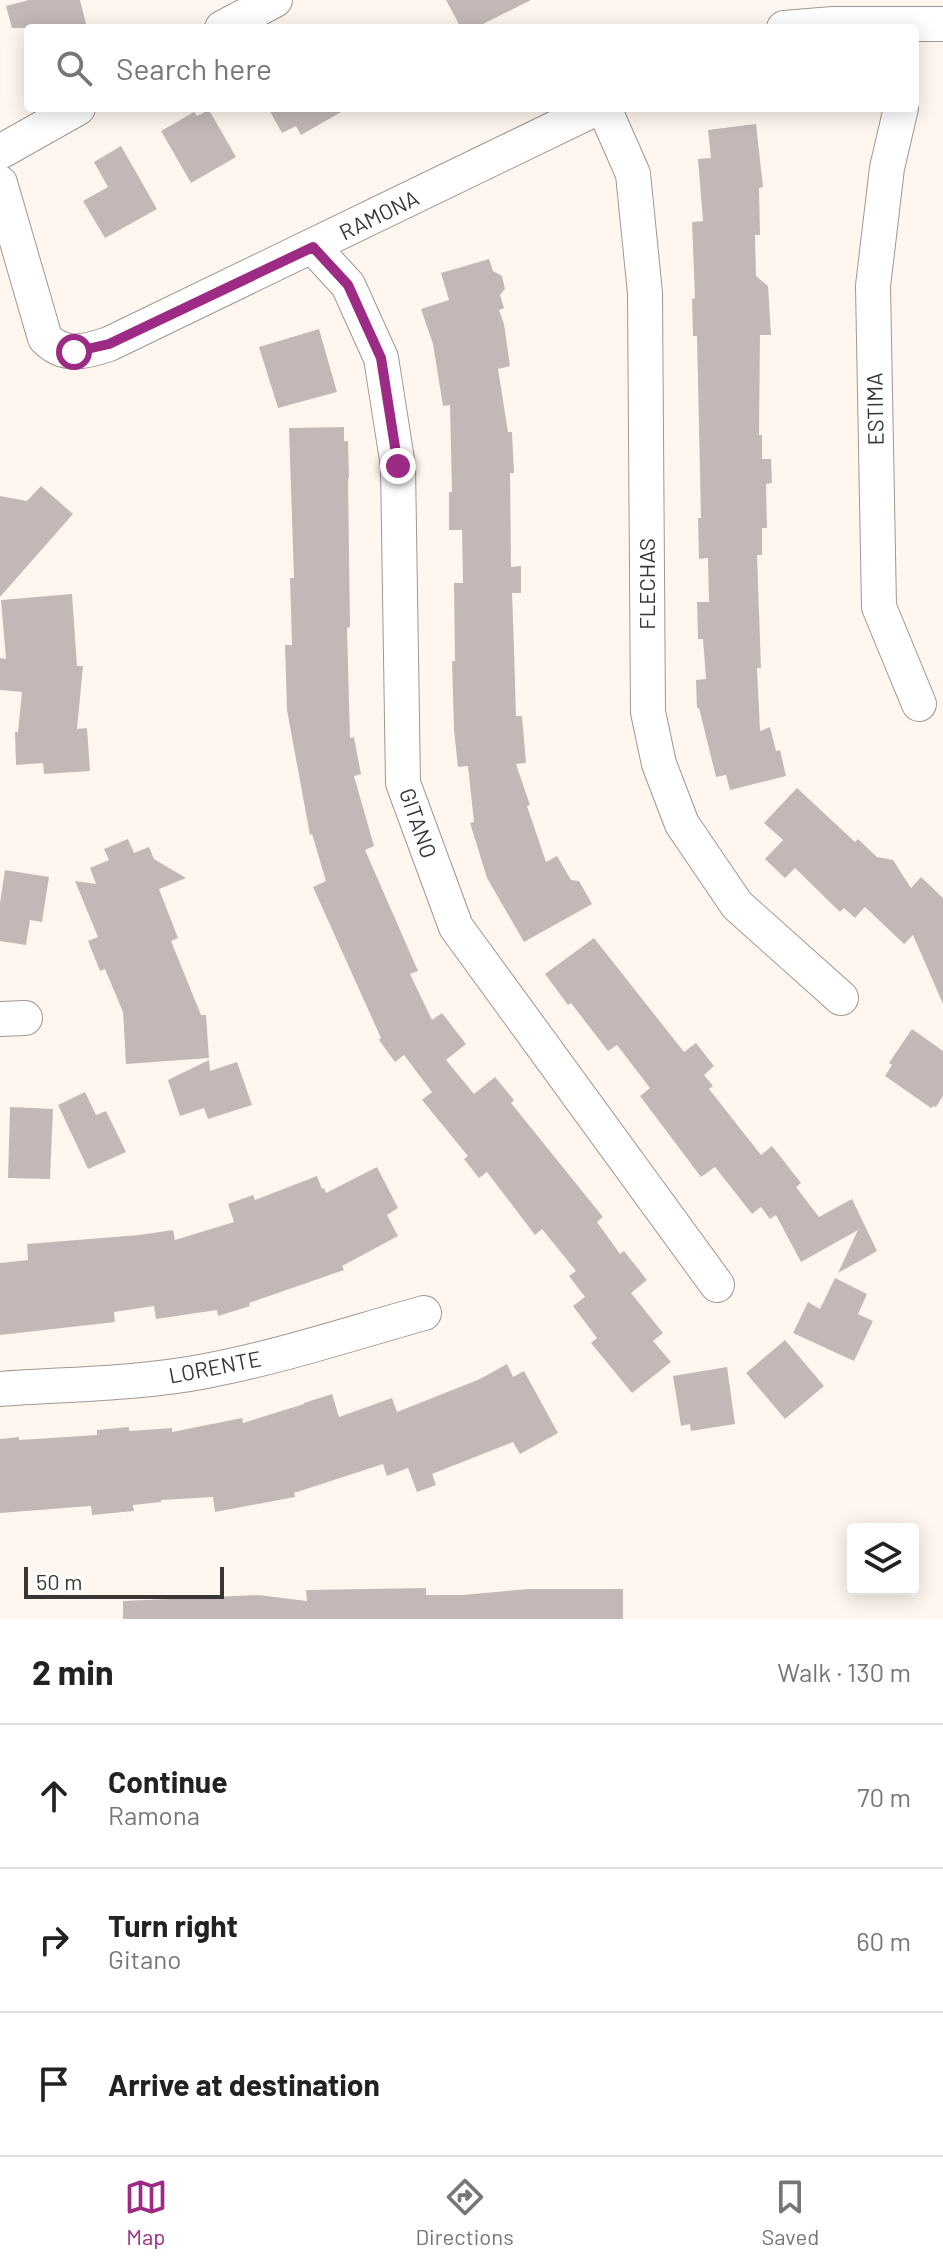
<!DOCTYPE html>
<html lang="en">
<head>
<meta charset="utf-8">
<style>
  :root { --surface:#fff; --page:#f6f6f6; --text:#222; --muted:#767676; --line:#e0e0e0; --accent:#9d2a85 }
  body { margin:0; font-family:Barlow,sans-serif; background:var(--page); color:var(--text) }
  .controls { position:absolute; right:24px; bottom:24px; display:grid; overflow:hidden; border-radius:8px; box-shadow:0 4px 20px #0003 }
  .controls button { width:72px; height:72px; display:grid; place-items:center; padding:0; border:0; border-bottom:2px solid var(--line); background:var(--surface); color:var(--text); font:40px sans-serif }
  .scale { position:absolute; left:24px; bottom:20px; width:200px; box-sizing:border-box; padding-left:8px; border:4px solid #383532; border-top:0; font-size:22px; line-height:28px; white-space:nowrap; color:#383532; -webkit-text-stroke:6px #fff; paint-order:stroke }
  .stop { position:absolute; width:24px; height:24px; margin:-18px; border:6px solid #9d2a85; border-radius:50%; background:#fff }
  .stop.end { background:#9d2a85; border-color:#fff; box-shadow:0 2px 8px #0008 }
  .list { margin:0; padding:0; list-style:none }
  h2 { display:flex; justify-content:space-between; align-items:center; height:104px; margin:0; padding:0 32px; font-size:34px }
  h2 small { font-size:26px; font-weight:400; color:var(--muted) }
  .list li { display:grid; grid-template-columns:52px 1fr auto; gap:24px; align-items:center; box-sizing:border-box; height:144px; padding:0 32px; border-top:2px solid var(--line) }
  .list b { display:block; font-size:30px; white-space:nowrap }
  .list p { margin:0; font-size:26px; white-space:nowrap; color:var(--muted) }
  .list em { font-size:26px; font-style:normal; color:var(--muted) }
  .icon { flex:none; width:44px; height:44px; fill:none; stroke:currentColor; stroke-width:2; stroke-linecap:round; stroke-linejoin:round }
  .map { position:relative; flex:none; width:943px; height:1619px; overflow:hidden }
  .search { position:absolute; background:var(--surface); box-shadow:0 4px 20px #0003; left:24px; right:24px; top:24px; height:88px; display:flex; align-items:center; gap:20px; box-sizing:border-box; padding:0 28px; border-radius:8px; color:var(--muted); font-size:30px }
  .sheet { height:536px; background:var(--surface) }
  nav { display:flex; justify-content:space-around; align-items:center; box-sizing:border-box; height:112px; border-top:2px solid var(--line); background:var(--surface); font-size:22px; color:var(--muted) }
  nav a { display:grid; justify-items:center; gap:4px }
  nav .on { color:var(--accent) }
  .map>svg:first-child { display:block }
  .building { fill:#c3b8b5 }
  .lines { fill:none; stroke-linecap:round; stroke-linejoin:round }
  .minor-casing { stroke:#9f9790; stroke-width:36 }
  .minor { stroke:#fff; stroke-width:34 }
  .route { stroke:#9d2a85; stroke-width:10 }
  .labels { text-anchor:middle; stroke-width:7; stroke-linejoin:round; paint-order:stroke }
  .street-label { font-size:22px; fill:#383532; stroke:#fff }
</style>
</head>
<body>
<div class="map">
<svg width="943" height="1619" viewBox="0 0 943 1619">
  <rect width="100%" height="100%" fill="#fff7ef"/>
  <path class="building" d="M29 0H80L87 28H12L6 6Z
    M446 0H531L475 28H461Z
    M268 108H348L301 135 296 126 282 133Z
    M209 110 236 157 191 183 161 131 194 112 197 116Z
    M756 124 763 187 759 188 760 235H755L756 276 768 286 771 335H760L759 435H762V459H771L772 483 766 484 767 528H762V555H757L761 668H757L760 731 770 727 776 751 780 750 786 776 730 790 726 775 716 777 699 708H697L696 680 706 679 703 639H698L697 602H709L708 558 699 559 698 518H701L697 336H693L692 299 695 298 692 222 703 221 698 159 711 158 708 130Z
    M121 146 157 209 105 238 83 201 108 187 94 162Z
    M489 259 493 271 502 276 505 289 500 295 504 308 499 310 504 324 510 366 498 369 508 432H512L514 473H510L511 567 521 566V593H512L514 648 516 716H522L526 763 516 764 530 805 527 806 546 862 557 856 571 880 579 881 592 904 524 942 487 878 470 823 474 822 468 766 458 767 454 730 452 661H455L454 583H463L462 530H449V492H452L450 405 443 406 433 344 421 309 449 300 441 273Z
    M319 329 337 392 278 408 259 347Z
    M344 427V441H348L349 478H348L350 627 347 628 350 738 354 737 361 774 354 776 374 846 365 850 418 971 410 974 432 1020 442 1013 466 1044 446 1060 474 1094 495 1077 514 1100 511 1103 603 1217 597 1222 620 1254 624 1251 647 1280 631 1293 663 1333 653 1341 671 1362 632 1393 591 1343 597 1338 573 1306 585 1297 569 1276 576 1271 542 1229 535 1235 487 1172 479 1178 464 1159 468 1156 422 1100 432 1092 404 1055 395 1062 379 1040 381 1038 313 887 326 881 312 834 310 835 287 710 285 645H292L290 578H294L289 428Z
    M41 486 73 514 0 597V496L27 501Z
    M72 594 77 666H83L77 729 87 728 90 771 44 774 43 763 16 765 15 732H18L22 692 0 690V658L6 659 1 600Z
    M797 788 855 842 858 839 877 857 893 860 911 888 921 877 943 898V1004L913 935 904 944 865 907 855 918 844 908 840 912 795 868 785 878 765 859 783 840 764 823Z
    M128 839 134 853 149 847 154 859 186 878 159 889 178 938 171 941 201 1015H206L209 1058 126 1064 123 1012 105 969 100 971 88 941 98 937 75 881 96 884 90 868 109 860 104 849Z
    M5 870 49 877 42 922 30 920 26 945 0 941V903Z
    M594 938 684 1052 696 1043 714 1066 704 1075 713 1086 709 1089 761 1155 772 1146 801 1183 796 1187 819 1217 852 1199 877 1251 838 1273 858 1230 801 1262 776 1215 770 1219 761 1207 752 1214 715 1167 701 1177 640 1096 650 1088 617 1045 608 1051 571 1003 568 1005 545 974Z
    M912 1029 943 1051V1096L936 1107 933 1106 931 1108 885 1076 892 1065 889 1063Z
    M209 1060 210 1071 237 1062 252 1105 208 1119 204 1108 180 1116 168 1080Z
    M85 1092 96 1115 106 1111 126 1152 88 1169 58 1105Z
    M10 1107 53 1109 50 1179 8 1178Z
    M377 1167 398 1208 387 1215 398 1236 342 1266 344 1270 249 1303 250 1306 218 1316 217 1310 156 1319 154 1306 114 1312 115 1322 0 1335V1263L28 1260 27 1244 139 1235 173 1230 175 1240 234 1222 228 1204 253 1195 255 1200 317 1176 322 1189 324 1188 326 1193Z
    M835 1278 867 1294 858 1314 873 1321 854 1361 793 1333 808 1302 820 1309Z
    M785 1340 824 1386 785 1419 746 1373Z
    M507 1364 513 1377 524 1371 558 1433 520 1454 513 1442 432 1474 436 1485 417 1492 408 1468 387 1476 383 1464 294 1493 295 1497 215 1512 213 1497 161 1500V1502L133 1505 134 1511 92 1515 91 1506 0 1513V1439L19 1437V1440L97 1435V1430L129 1427V1431L172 1428V1432L242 1418 243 1423 304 1404V1403L332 1394 339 1417 392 1398 397 1412 480 1379Z
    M727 1367 735 1424 691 1431 690 1424 681 1426 673 1376Z
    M426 1588V1595H462L528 1589H623V1619H123V1601L258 1595 307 1601 306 1590Z"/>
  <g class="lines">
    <defs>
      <path id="minor" d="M222 28 275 0
        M784 28 833 24H943
        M604 108 633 174 645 293 648 712 659 764 682 824 737 905 841 998
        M901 108 887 168 873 286 879 607 919 704
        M0 152 78 108
        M0 183 45 338C64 358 85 352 109 344L597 108
        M313 247 348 285 381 358 398 466 403 783 456 927 717 1285
        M0 1019 25 1018
        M0 1389C68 1384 139 1384 206 1371 280 1357 352 1333 424 1313"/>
    </defs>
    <use href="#minor" class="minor-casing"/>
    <use href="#minor" class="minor"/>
  </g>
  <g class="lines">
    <path class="route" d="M74 352 109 344 313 247 348 285 381 358 398 466"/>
  </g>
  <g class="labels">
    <g class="street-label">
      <text transform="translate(379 215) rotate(-26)" y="8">RAMONA</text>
      <text transform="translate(875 409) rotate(-91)" y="8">ESTIMA</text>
      <text transform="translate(647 584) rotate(-90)" y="8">FLECHAS</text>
      <text transform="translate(418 823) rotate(71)" y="8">GITANO</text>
      <text transform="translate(215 1367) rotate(-11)" y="8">LORENTE</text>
    </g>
  </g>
</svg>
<div class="controls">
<button><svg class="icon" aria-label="layers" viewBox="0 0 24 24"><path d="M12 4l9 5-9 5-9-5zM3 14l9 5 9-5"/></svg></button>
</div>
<div class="scale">50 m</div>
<div class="stop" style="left:74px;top:352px"></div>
<div class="stop end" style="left:398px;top:466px"></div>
<div class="search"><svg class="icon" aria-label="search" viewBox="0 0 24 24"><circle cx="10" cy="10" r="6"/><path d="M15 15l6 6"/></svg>Search here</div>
</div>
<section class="sheet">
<h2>2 min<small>Walk · 130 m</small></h2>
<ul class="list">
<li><svg class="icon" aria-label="ahead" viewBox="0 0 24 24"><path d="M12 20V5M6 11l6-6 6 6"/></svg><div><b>Continue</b><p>Ramona</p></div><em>70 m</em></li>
<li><svg class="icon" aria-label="right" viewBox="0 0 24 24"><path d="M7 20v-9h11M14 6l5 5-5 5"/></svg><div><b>Turn right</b><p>Gitano</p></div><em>60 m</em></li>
<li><svg class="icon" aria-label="arrive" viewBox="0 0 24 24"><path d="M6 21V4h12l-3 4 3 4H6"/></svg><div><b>Arrive at destination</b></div></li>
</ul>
</section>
<nav>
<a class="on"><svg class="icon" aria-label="map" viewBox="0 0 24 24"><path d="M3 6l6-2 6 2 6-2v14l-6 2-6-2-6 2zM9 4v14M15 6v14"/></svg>Map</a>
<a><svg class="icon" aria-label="directions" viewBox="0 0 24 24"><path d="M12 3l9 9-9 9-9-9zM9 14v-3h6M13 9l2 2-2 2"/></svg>Directions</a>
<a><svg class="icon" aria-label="saved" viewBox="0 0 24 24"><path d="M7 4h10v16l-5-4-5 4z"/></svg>Saved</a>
</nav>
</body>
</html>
